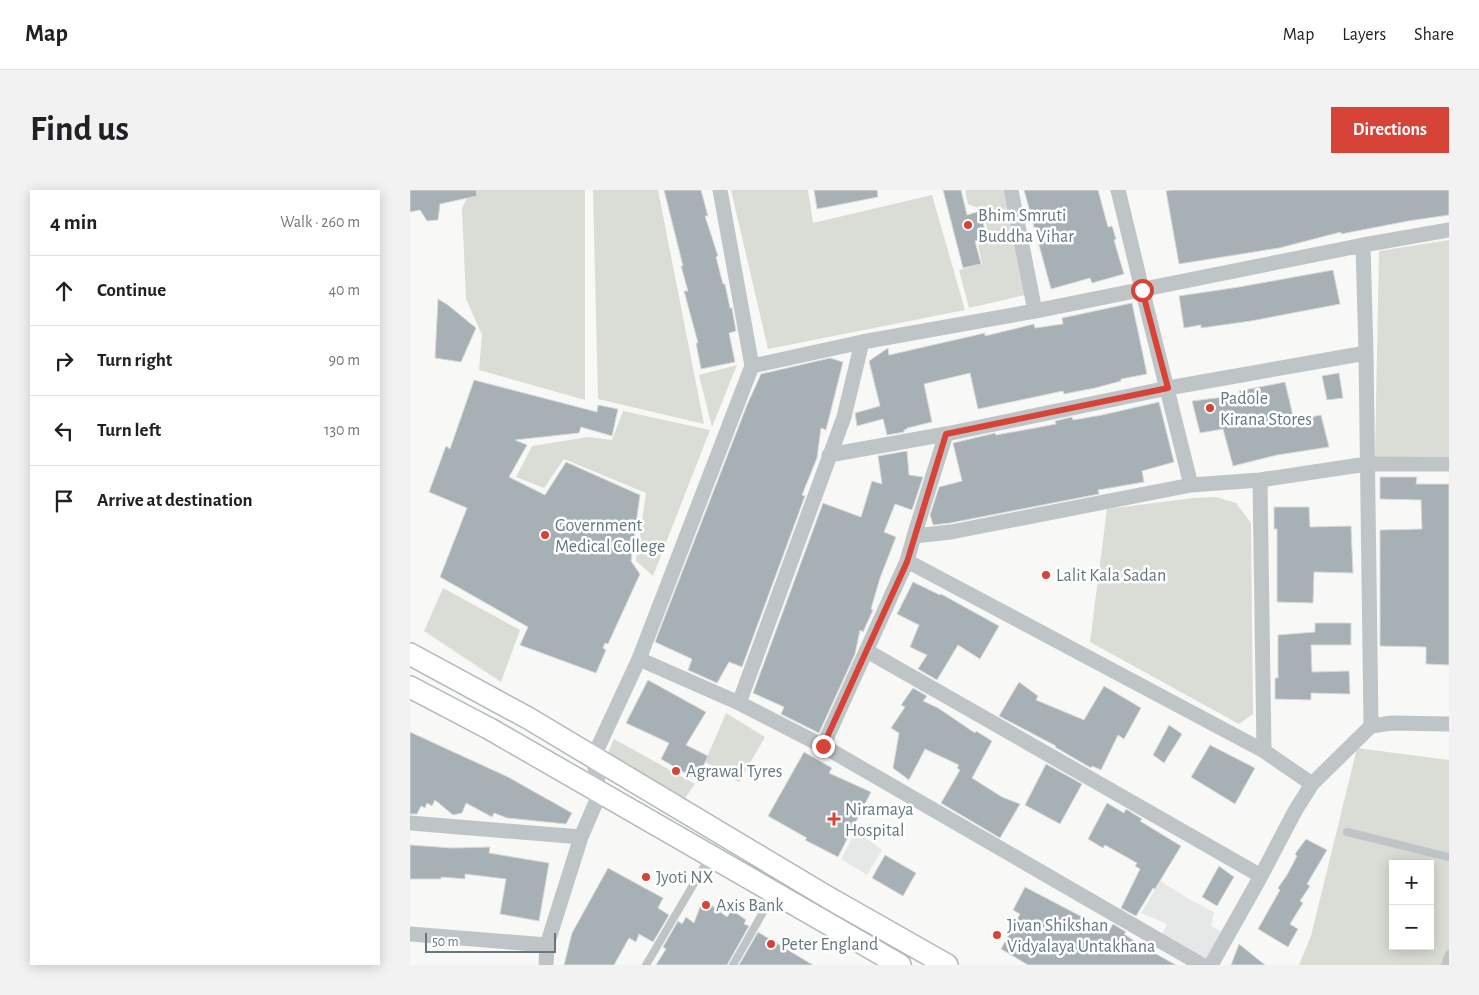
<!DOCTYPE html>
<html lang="en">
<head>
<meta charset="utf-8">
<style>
  :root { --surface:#fff; --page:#f2f2f2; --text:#202124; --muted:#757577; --line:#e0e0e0; --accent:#d74437 }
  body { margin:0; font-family:"Alegreya Sans",sans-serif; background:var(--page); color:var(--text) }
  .controls { position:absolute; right:15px; bottom:15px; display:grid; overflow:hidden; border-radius:0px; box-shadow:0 2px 12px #0003 }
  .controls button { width:45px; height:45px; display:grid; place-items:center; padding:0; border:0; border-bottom:1px solid var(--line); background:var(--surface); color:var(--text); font:25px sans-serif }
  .scale { position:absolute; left:15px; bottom:12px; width:131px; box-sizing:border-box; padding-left:5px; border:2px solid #65787f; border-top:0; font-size:14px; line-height:18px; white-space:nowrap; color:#65787f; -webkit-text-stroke:4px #fff; paint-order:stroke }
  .stop { position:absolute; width:15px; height:15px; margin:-11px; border:4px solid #d74437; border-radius:50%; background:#fff }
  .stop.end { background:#d74437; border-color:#fff; box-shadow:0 1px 5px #0008 }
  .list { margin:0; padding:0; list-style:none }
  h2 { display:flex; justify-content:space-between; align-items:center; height:65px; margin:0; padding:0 20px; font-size:21px }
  h2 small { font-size:16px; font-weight:400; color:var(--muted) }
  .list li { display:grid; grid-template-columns:32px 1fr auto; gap:15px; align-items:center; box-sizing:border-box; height:70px; padding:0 20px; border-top:1px solid var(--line) }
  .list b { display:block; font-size:19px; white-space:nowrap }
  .list em { font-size:16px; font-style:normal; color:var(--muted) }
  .icon { flex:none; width:28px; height:28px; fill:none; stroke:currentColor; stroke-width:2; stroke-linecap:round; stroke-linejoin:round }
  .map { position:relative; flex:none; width:1039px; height:775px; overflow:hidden; border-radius:0px }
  header { display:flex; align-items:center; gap:30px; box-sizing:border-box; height:70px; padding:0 25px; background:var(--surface); border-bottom:1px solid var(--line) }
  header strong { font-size:24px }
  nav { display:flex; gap:28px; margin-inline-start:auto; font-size:18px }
  .intro { display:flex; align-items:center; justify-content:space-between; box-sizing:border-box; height:120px; padding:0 30px }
  h1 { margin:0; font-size:35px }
  .button { padding:12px 22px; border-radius:0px; background:var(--accent); color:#fff; font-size:18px; font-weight:700 }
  main { display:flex; gap:30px; padding:0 30px }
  aside { flex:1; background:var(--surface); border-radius:0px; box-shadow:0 2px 12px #0003 }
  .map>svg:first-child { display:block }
  .built { fill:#e6e8e7 }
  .green { fill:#d9ddd5; fill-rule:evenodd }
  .building { fill:#a7b1b5; stroke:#dadad8 }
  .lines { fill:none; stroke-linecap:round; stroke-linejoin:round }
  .secondary-casing { stroke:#b2b9bc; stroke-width:24 }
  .lane { stroke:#bfc5c7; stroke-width:8 }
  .street { stroke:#bfc5c7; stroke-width:15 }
  .secondary { stroke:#fff; stroke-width:21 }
  .route { stroke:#d74437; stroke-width:6 }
  .poi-dot { fill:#d74437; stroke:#fff; stroke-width:2 }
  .labels { text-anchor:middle; stroke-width:5; stroke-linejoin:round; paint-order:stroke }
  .poi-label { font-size:18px; fill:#65787f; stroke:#fff; text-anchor:start }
</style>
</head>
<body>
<header>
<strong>Map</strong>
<nav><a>Map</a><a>Layers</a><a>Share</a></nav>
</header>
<div class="intro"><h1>Find us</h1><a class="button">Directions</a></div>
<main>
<aside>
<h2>4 min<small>Walk · 260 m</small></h2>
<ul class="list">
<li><svg class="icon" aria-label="ahead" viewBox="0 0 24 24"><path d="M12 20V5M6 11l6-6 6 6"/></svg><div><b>Continue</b></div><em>40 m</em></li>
<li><svg class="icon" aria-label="right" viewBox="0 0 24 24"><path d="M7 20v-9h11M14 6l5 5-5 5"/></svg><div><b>Turn right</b></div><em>90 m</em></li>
<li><svg class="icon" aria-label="left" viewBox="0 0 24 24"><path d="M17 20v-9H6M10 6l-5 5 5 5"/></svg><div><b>Turn left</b></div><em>130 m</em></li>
<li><svg class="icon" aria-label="arrive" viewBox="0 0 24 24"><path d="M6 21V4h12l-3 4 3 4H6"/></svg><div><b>Arrive at destination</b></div></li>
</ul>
</aside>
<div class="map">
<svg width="1039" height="775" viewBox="0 0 1039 775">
  <rect width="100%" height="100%" fill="#f8f8f6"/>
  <path class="built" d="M446 640 472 660 457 685 431 669Z
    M750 691 779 709 804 722 801 736 812 742 795 771 752 744 757 734 731 723Z"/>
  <path class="green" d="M53 0H175V210L69 180 72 145 56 109 52 18 57 8Z
    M183 0H248L294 234 188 209Z
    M321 0H398L403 33 522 5 555 120 358 159Z
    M555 0H593L615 105 559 118 549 80 572 74 568 54 580 51 573 20 558 14Z
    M1039 50V266L965 267 969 61Z
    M327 175 302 237 289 185Z
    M213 221 300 240 243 386 226 371 236 303 154 269 134 298 106 287 122 256 178 247 202 250Z
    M806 307 826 313 841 333 843 524 829 534 680 452 697 319 783 308Z
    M33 398 110 440 91 492 14 441Z
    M316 523 355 547 329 592 295 572Z
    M204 549 285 594 275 608 197 565Z
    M947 558 1039 570V775H889L901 746ZM983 674H1020V756H983Z"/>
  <path class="building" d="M0 0H66L67 6 30 14 28 30 17 31 10 20 0 22Z
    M254 0H291L298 26H295L308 66 306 67 313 94H315L320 118H322L326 141 319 143 325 172 291 179 286 153H288L274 101H278L271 76H273Z
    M404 0H467L468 7 407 19Z
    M533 0H551L557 25 570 21 577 48 565 51 571 74 553 78Z
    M614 0H688L698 37 702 36 706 49 704 50 714 84 682 93 680 88 641 99Z
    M763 0H1039V25L998 31 931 44V42L869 58 769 74 756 1Z
    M923 80 930 114 841 131 791 138V135L774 138 769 106 829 97Z
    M28 109 38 115 66 138 51 172 25 168Z
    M722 113 737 184 711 189V191L685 198 654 204 653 201 568 219 560 183 514 194 522 232 497 238V239L494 240V242L477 245 473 229 447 236 445 223 470 216 459 171 478 158 479 165 575 143V146L624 134 625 138 653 134 652 128Z
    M420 168 433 172 416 240 411 238 407 268 392 305 395 306 332 477 319 472 307 493 278 480 282 469 245 452 337 215 351 184Z
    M929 183 933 208 917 210 912 186Z
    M64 190 187 222 188 215 208 219 202 246 171 237 169 243 105 250 117 255 99 287 135 305 156 272 230 305 221 371 230 384 198 454 195 453 193 458 196 460 186 483 110 455 118 437 30 387 57 318 19 302 36 256 40 259Z
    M875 192 884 230 911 225 919 257 867 265 823 276 813 239 790 243 782 211 830 205 829 201Z
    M749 212 764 272 732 281 734 292 688 300 689 304 540 333 523 335 520 325 529 297 552 291 543 253 585 243 586 245 614 240 646 234 645 231 662 227 663 230 692 225Z
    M497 261 499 285 513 287 502 320 485 314 474 342 486 347 470 388 461 419 463 420 453 442 450 440 445 464 409 543 371 524 374 517 343 503 413 313 451 327 462 291 472 294 468 266Z
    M970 287H1007L1006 294H1039V475L1016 474V457L970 456V340L1012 339 1011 310 970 309Z
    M864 317H899L900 337 941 336 943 383 904 382 903 413 867 412V339H864Z
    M503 392 530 405 531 404 589 436 570 469 548 455 527 490 508 479 517 465 500 457 509 435 487 424Z
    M905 433H941V455H901L902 482 939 481 940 504 901 503V510L865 509V488H868V445L905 442Z
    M238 490 296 522 276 555 298 566 287 590 251 569 259 553 216 533Z
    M609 492 628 506 626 510 674 530 694 496 731 518 714 549 708 545 691 580 682 576 681 578 645 557 646 556 589 526Z
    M503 498 517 506 513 511 528 518 565 543 566 541 582 551 562 588 592 607 610 614 590 648 531 613 550 580 547 578 549 575 515 559 499 590 483 578 489 543 481 538 495 517 491 515Z
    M759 535 772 544 754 573 743 565Z
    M0 542 98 587 162 623 156 634 97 628 84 623 82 627 56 613 52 623 43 625 25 610 22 616 17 613 15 618 11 616 7 624H0Z
    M800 555 845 578 825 614 781 587Z
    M394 562 422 578 419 583 461 602 428 667 395 650 397 648 358 626Z
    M636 574 672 594 650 634 615 615Z
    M697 613 714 623 716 619 732 629 730 631 771 656 745 699 743 698 726 726 711 718 730 679 725 676 727 673 695 655 693 658 678 649Z
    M896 649 917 660 897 694 900 696 890 711 893 713 880 734 888 739 878 757 848 739 870 700 868 698 877 685 887 666 885 664Z
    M0 655 42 658 80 657 79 663 139 673 129 731 90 724 96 689 55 684V689L31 687V689H0Z
    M475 665 506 683 493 706 462 688Z
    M809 676 824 687 807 716 792 707Z
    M198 678 253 708 248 718 259 725 243 752 229 744 226 752 219 748 204 775H154L162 743Z
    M615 697 699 741 703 734 716 742 714 744 732 756 766 775H618L591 759 610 724 603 720Z
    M293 709 317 727 322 720 336 730 334 734 339 736 317 775H246L256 759 253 757 268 731 272 734 276 727 284 733Z
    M348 742 403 775H329Z
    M829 754 855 775H821Z"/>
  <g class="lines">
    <defs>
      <path id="secondary" d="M0 464 118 528 419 708 537 775
        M0 497 80 539 490 775"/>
    </defs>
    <use href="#secondary" class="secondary-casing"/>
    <path class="lane" d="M937 642 1039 667
      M236 775 299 668
      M323 775 364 703
      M1035 775 1039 764"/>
    <path class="street" d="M601 0 625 121
      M708 0 732 99 781 295
      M953 55 1039 40
      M342 176 452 152 625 121 953 55 956 163 961 536
      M536 244 758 198 956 163
      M419 265 536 244 504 346
      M850 290 854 561 902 594
      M497 371 854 561
      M457 461 851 686
      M229 469 329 513 413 556 792 775
      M329 513 434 227 452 152
      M413 556 497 371 504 346 541 342 781 295 850 290 957 274H1039
      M0 633 171 647
      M0 744 137 755
      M136 775 137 755 171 647 190 603 183 568 229 469 342 176 310 0
      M801 775 851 686 885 621 902 594 961 536 982 533 1039 534"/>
    <use href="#secondary" class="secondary"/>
  </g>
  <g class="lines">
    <path class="route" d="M413 556 497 372 536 244 758 198 732 100"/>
  </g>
  <g class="poi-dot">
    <circle cx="558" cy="35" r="5"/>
    <circle cx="800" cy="218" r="5"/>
    <circle cx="135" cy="345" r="5"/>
    <circle cx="636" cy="385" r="5"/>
    <circle cx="266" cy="581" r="5"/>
    <path d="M421.5 621.5h5v5h5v5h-5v5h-5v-5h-5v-5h5z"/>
    <circle cx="236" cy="687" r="5"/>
    <circle cx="296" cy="715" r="5"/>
    <circle cx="587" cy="745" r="5"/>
    <circle cx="361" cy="754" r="5"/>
  </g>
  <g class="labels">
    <g class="poi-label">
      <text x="568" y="31">Bhim Smruti<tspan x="568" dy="21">Buddha Vihar</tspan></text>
      <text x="810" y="214">Padole<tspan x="810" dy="21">Kirana Stores</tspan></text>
      <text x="145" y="341">Government<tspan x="145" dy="21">Medical College</tspan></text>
      <text x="646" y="391">Lalit Kala Sadan</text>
      <text x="276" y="587">Agrawal Tyres</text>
      <text x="435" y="625">Niramaya<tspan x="435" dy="21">Hospital</tspan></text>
      <text x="246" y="693">Jyoti NX</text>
      <text x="306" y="721">Axis Bank</text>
      <text x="597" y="741">Jivan Shikshan<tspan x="597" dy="21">Vidyalaya Untakhana</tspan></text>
      <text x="371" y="760">Peter England</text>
    </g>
  </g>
</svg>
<div class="controls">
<button>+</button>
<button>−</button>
</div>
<div class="scale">50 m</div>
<div class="stop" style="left:732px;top:100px"></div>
<div class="stop end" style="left:413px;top:556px"></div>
</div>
</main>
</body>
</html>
